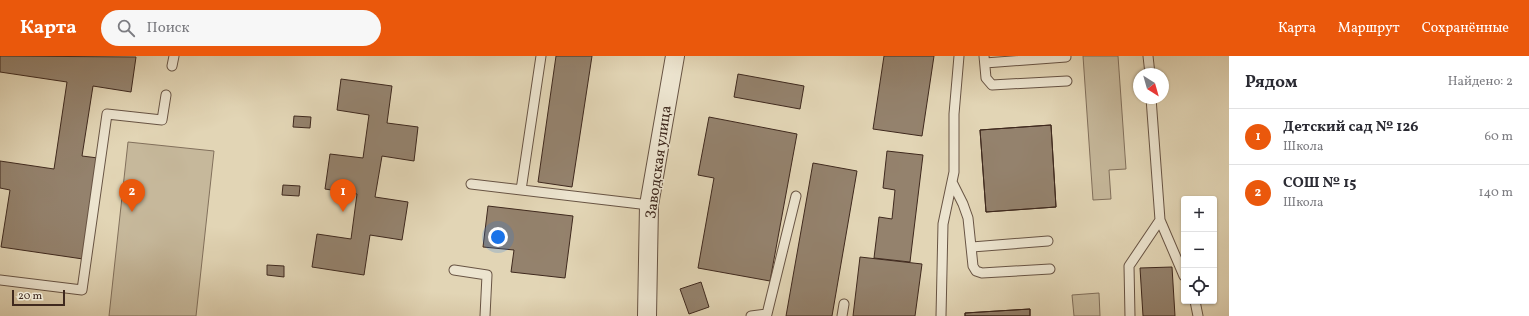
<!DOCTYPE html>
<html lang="ru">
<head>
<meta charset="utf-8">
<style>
  :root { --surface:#fff; --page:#f7f7f7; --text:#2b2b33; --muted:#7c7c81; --line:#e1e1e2; --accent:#ea580c }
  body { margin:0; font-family:Vollkorn,serif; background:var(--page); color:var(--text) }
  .controls { position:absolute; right:12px; bottom:12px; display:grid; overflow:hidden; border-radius:4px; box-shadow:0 1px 3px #0004 }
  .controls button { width:36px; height:36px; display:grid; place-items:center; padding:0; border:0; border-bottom:1px solid var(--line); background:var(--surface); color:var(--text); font:20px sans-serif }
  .compass { position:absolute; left:1133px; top:12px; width:36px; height:36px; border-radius:50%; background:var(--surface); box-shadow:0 1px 3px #0004; rotate:143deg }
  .scale { position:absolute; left:12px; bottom:10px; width:53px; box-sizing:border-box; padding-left:4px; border:2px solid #3f291e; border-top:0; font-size:11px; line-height:14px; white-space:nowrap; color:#3f291e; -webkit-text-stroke:3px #ece4cf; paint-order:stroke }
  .you { position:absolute; left:498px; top:181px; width:14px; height:14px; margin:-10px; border:3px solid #fff; border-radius:50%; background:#1a73e8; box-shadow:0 0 0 6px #1a73e833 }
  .badge { display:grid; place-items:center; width:26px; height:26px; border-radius:50%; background:var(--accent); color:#fff; font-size:13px; font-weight:700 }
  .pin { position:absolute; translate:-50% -33px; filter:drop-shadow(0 1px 2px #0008) }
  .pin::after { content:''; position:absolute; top:21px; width:14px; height:12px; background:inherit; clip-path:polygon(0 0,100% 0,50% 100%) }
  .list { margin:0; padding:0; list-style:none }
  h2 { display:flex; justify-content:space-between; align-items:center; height:52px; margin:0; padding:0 16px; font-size:17px }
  h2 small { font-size:13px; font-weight:400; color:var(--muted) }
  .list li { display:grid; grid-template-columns:26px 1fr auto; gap:12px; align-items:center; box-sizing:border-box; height:56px; padding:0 16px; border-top:1px solid var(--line) }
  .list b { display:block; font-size:15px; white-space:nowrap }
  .list p { margin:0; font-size:13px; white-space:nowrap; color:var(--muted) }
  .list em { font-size:13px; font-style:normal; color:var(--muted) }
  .icon { flex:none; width:22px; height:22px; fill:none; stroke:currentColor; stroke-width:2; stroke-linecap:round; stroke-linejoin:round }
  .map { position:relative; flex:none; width:1229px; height:260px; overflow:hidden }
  header { display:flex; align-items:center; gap:24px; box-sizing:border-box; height:56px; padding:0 20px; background:var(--accent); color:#fff }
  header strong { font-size:19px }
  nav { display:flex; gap:22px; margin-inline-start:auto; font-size:14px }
  .search { width:280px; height:36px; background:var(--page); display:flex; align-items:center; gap:10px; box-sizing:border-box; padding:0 14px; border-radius:22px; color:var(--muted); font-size:15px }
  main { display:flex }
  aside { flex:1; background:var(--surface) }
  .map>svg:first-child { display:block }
  .green { fill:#c6b89b; stroke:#82705c }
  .building { fill:#94826d; stroke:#3f291e }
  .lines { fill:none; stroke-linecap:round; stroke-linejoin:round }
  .service-casing { stroke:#685444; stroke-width:11 }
  .minor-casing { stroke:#685444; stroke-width:20 }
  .service { stroke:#ece4cf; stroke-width:9 }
  .minor { stroke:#ece4cf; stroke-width:18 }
  .labels { text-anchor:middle; stroke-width:3; stroke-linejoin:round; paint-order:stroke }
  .street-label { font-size:15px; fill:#3f291e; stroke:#ece4cf }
</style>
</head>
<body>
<header>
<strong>Карта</strong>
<div class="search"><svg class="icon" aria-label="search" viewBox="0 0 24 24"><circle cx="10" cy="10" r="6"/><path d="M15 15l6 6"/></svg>Поиск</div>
<nav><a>Карта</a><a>Маршрут</a><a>Сохранённые</a></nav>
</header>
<main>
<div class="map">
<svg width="1229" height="260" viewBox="0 0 1229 260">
  <rect width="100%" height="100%" fill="#e2d5b5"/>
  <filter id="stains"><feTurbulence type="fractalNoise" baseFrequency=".005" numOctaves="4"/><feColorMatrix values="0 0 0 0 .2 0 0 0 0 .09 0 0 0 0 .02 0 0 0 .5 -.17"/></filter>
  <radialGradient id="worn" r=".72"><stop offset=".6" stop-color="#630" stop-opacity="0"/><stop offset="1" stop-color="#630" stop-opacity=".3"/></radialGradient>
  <path class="green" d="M1083 0H1118L1126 113 1109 114 1111 143 1093 144Z
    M128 86 214 95 196 260H109Z
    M1099 237 1100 260H1074L1072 239Z"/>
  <path class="building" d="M0 0 136 1 131 36 93 30 82 100 98 102 83 203 1 191 10 134 0 132V105L54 113 67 26 0 16Z
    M556 0H592L572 131 538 126Z
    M884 0H934L922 80 873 73Z
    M738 18 804 30 800 53 734 41Z
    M341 23 392 30 387 67 418 71 414 105 382 100 375 141 408 146 402 184 370 179 364 219 312 211 317 178 351 183 357 138 325 133 330 98 363 102 369 59 337 54Z
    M294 60 311 61 310 72 293 71Z
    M709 61 797 78 770 225 698 212 714 122 698 119Z
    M1051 69 1056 151 986 156 980 74Z
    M1051 69 1056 151 986 156 980 74Z
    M887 95 923 99 910 206 874 202 879 161 892 163 895 134 883 132Z
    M813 107 857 115 832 260H786Z
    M283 129 300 130 299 140 282 139Z
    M488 150 573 160 565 222 511 216 514 194 483 191Z
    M860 201 922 208 915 260H853Z
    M267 209 284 210V221L267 219Z
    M1172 211 1175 260H1143L1140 212Z
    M701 226 709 251 689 258 680 233Z
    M1030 253V260H965V257Z
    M1030 253V260H965V257Z"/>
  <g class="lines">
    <defs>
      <path id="service" d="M984 0 986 22 992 29 1067 25
        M1148 0 1150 18
        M985 7 1066 1
        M172 10 174 0
        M1151 42 1160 164 1184 220
        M952 126 963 148 968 162 973 210 976 215 982 217 1050 213
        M471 128 649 149
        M521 134 541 0
        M972 191 1048 185
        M454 214 487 219 485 260
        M0 224 82 234 107 58 162 64 166 39
        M1195 245 1198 260
        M751 260 767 258 796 140
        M842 260 844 248
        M941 260 943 168 954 116V58L959 0
        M1130 260 1129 210 1160 164"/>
      <path id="minor" d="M647 260 649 149 675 0"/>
    </defs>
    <use href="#service" class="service-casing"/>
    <use href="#minor" class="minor-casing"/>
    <use href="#service" class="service"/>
    <use href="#minor" class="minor"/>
  </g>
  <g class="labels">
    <g class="street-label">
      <text transform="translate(658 106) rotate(-82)" y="5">Заводская улица</text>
    </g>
  </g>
  <rect width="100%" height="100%" filter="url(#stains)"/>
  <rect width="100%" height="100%" fill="url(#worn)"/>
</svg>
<div class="controls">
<button>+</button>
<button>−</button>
<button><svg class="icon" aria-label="locate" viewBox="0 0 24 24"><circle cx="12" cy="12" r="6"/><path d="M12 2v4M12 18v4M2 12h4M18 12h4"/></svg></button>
</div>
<svg class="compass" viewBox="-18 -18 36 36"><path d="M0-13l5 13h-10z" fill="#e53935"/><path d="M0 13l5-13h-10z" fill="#7c7c81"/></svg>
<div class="scale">20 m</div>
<div class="you"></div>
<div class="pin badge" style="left:343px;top:156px">1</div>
<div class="pin badge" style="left:132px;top:156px">2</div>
</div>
<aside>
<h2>Рядом<small>Найдено: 2</small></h2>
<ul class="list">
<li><span class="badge">1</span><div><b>Детский сад № 126</b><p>Школа</p></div><em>60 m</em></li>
<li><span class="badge">2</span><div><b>СОШ № 15</b><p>Школа</p></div><em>140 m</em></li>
</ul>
</aside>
</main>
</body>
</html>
